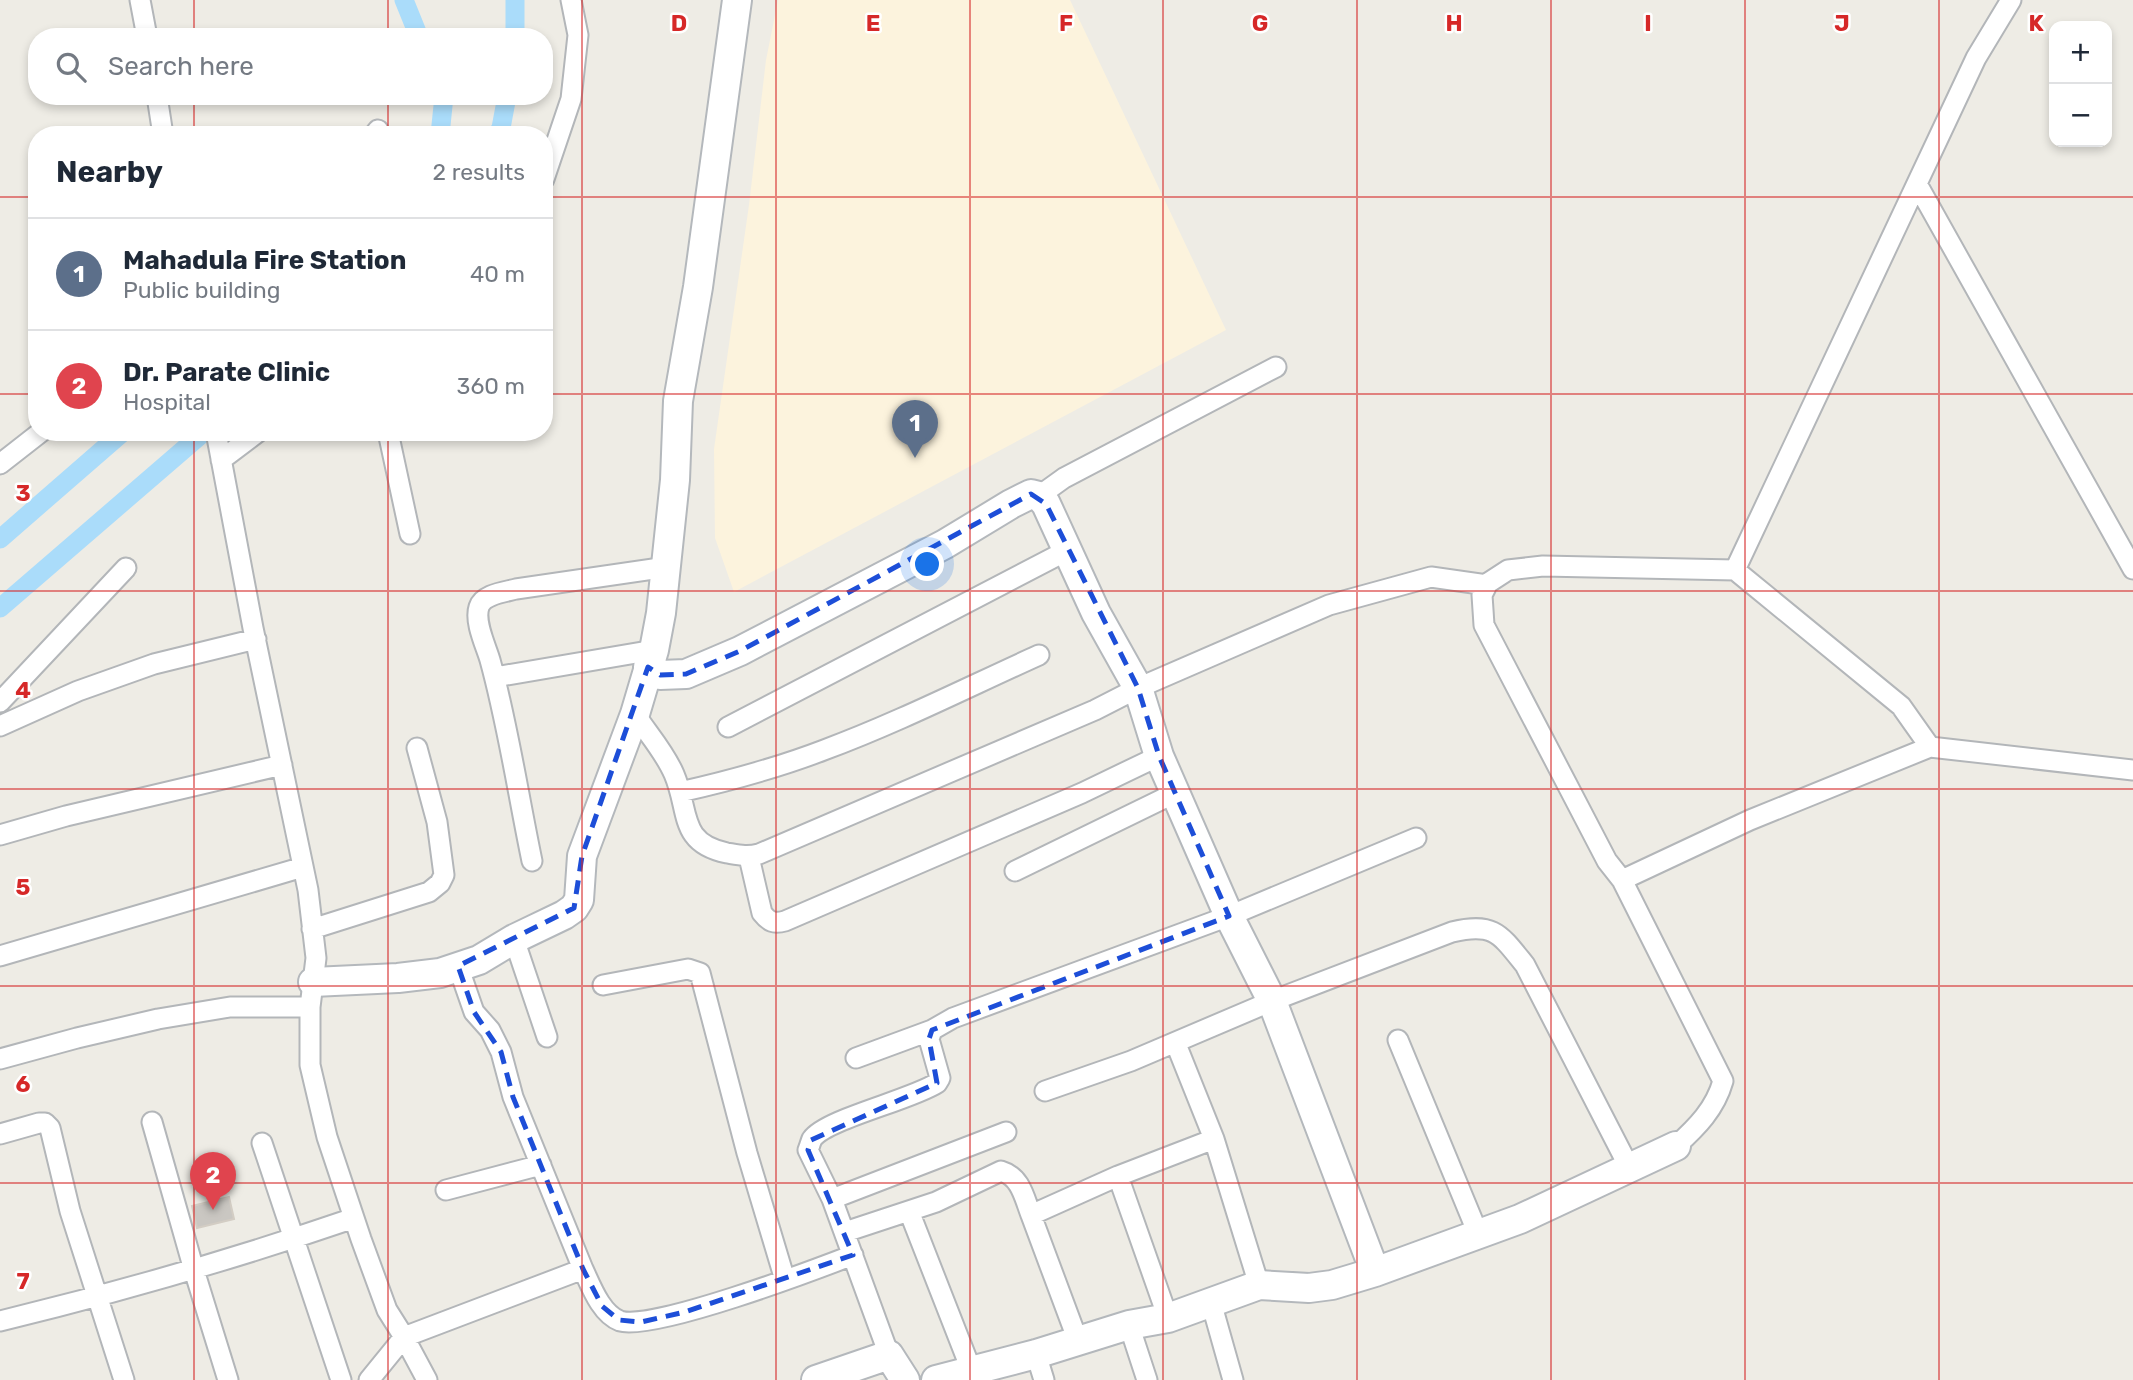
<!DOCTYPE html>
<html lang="en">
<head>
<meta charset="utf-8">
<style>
  :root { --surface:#fff; --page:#f6f6f7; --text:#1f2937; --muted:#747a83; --line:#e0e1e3; --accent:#1a73e8 }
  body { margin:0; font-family:Rubik,sans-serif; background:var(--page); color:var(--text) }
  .controls { position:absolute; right:21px; top:21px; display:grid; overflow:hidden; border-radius:14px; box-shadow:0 4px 10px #0003 }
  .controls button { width:63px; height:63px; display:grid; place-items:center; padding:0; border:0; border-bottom:2px solid var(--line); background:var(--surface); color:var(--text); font:35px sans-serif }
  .you { position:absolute; left:928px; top:565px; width:24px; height:24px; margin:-18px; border:5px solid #fff; border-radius:50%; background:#1a73e8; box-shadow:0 0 0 10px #1a73e833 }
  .badge { display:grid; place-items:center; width:46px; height:46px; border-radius:50%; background:var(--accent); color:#fff; font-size:23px; font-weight:700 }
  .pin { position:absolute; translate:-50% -58px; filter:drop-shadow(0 2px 4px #0008) }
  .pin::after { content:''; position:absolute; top:37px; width:24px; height:21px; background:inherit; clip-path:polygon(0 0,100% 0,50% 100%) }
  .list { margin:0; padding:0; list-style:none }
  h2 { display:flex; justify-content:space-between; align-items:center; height:91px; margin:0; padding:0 28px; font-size:30px }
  h2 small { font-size:23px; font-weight:400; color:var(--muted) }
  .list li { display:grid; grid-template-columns:46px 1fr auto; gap:21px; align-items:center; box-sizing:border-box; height:112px; padding:0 28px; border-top:2px solid var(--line) }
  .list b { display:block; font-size:26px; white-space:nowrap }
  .list p { margin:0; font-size:23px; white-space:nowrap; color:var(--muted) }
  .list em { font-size:23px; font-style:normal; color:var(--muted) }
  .icon { flex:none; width:38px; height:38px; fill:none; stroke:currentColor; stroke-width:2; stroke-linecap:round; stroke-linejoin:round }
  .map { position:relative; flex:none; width:2133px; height:1380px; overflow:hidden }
  .search { position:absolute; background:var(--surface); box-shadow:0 4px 10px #0003; left:28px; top:28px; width:525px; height:77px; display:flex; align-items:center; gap:18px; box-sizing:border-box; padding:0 24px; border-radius:28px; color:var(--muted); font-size:26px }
  .panel { position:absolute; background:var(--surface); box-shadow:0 4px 10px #0003; left:28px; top:126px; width:525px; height:315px; border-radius:28px }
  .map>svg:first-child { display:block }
  .commercial { fill:#fcf3dd }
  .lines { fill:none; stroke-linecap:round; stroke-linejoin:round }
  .canal { stroke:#aadcfa; stroke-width:19 }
  .building { fill:#cac7c2; stroke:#d3cdc4; stroke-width:2 }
  .street-casing { stroke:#b3b6b9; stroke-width:23 }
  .secondary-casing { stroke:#b4b8bc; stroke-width:32 }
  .street { stroke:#fff; stroke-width:19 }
  .secondary { stroke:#fff; stroke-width:28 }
  .marked { fill:none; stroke:#1d4ed8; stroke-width:5; stroke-dasharray:14 9; stroke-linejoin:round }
  .grid { fill:none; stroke:#d62828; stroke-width:2; stroke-opacity:0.55 }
  .grid-label { font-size:23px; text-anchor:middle; font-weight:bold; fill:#d62828; stroke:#fff; stroke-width:5; stroke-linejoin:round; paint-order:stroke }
</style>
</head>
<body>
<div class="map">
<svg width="2133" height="1380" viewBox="0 0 2133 1380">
  <rect width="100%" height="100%" fill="#eeece5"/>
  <path class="commercial" d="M778 0H1070L1226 330 734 592 715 538 714 449 749 205 766 60Z"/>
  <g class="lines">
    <path class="canal" d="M404 0 419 37
      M515 37V0
      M440 135 444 96
      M497 135 501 128 507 96
      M0 539 123 432
      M0 608 204 432"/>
  </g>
  <path class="building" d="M229 1197 234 1219 197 1228 192 1206Z"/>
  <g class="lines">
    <defs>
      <path id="street" d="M140 0 147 37
        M157 96 163 135
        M374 135 378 130
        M544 179 571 99 578 35 571 0
        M1917 184 2133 569
        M216 432 253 628 308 890 316 958 310 1007V1065L327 1137 361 1239 387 1310 404 1337 369 1380
        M388 432 410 534
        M221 460 258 432
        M0 464 41 432
        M1039 496 1064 478 1276 367
        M1735 570 1901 706 1930 747
        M495 677 654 650
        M0 702 126 568
        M635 714C648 734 664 751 674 774 690 811 678 843 727 853 739 855 747 857 759 854L1095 710 1138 688 1329 605 1431 577 1487 585
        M0 726 78 691 154 664 256 639
        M728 727 1068 550
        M680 792C729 781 777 768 824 750 897 723 968 687 1039 655
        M0 835 66 816 282 765
        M749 857 762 913C769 922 774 924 785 921L1082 793 1159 756
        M532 861C518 794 508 725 490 660 486 646 474 622 479 607 483 594 505 592 516 589L667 567
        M1015 871 1175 793
        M1622 880 1750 820 1930 747 2133 770
        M312 929 429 892 440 883 444 875 437 822 417 748
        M514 939 547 1037
        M0 956 303 867
        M603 985 688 969 700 973 747 1153 785 1280
        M1398 1040 1479 1236
        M1176 1044 1214 1139 1259 1285
        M856 1058 932 1030
        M0 1059 77 1038 158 1019 230 1007H310
        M1045 1091 1131 1061 1272 1001 1452 932C1494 922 1500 934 1525 965L1630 1169
        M152 1122 194 1270 228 1380
        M0 1134 39 1123H45L50 1128 70 1211 124 1380
        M262 1143 341 1380
        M1676 1146C1697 1127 1715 1109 1723 1081L1622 880 1607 861 1484 625 1482 595 1488 583 1508 570 1543 566 1735 570 1976 58 2011 0
        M1118 1176 1168 1318
        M446 1190 541 1165
        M832 1199 1006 1132
        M909 1211 972 1372
        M845 1232 936 1202 1001 1171C1021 1177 1024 1197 1031 1215
        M583 1269C591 1286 601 1314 620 1321 653 1331 814 1270 853 1255
        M1211 1302 1233 1380
        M0 1321C120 1292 237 1258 354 1218
        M1129 1325 1147 1380
        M1078 1341 1031 1215 1118 1176 1214 1139
        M1036 1354 1044 1380
        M889 1355 832 1199 808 1150C809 1148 811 1141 812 1139 826 1119 911 1100 937 1083L940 1078 929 1039 932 1030 953 1018 1229 916 1416 838
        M427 1380 404 1337 583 1269 513 1097 501 1052 490 1030 474 1012 458 966"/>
      <path id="secondary" d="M648 667 660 675 686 674 740 651 945 544 1011 504 1031 494 1039 496 1046 504 1096 613 1138 688 1159 756 1229 916 1272 1001 1375 1272
        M313 982 398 978 440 973 479 960 514 939 564 915 574 908 579 900 582 856 635 714 654 650 661 613 675 480 678 401 698 287 737 0
        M816 1380 889 1355 905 1380
        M936 1380 1036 1354 1129 1325 1168 1318 1259 1285 1309 1288 1332 1285 1375 1272 1520 1219 1676 1146"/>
    </defs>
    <use href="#street" class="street-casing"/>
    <use href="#secondary" class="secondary-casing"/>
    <use href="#street" class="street"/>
    <use href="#secondary" class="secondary"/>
  </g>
  <path class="marked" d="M1031 494 1046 504 1138 688 1159 756 1229 916 932 1030 929 1039 937 1083 811 1140 808 1150 853 1255 685 1312 641 1322 619 1320 602 1306 583 1269 513 1097 501 1052 474 1012 458 966 574 908 582 856 648 667 660 675 686 674 740 651Z"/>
  <path class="grid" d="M194 0V37M388 0V37M582 0V1380M776 0V1380M970 0V1380M1163 0V1380M1357 0V1380M1551 0V1380M1745 0V1380M1939 0V1380M194 96V135M388 96V135M0 197H37M544 197H2133M0 394H37M544 394H2133M194 432V1380M388 432V1380M0 591H2133M0 789H2133M0 986H2133M0 1183H2133"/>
  <g class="grid-label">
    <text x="679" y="31">D</text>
    <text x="873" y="31">E</text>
    <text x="1066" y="31">F</text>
    <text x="1260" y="31">G</text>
    <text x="1454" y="31">H</text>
    <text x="1648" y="31">I</text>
    <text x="1842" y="31">J</text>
    <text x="2036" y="31">K</text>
    <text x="23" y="501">3</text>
    <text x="23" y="698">4</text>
    <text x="23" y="895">5</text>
    <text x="23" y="1092">6</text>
    <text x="23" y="1289">7</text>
  </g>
</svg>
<div class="controls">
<button>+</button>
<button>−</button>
</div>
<div class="you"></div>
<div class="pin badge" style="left:915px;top:458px;background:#5c6f8a">1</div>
<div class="pin badge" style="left:213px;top:1210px;background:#e0444e">2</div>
<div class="search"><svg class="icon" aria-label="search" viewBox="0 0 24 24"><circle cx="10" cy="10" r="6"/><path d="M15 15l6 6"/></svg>Search here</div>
<section class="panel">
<h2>Nearby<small>2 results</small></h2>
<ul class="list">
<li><span class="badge" style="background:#5c6f8a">1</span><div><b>Mahadula Fire Station</b><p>Public building</p></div><em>40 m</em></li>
<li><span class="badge" style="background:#e0444e">2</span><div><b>Dr. Parate Clinic</b><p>Hospital</p></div><em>360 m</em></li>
</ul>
</section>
</div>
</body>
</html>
